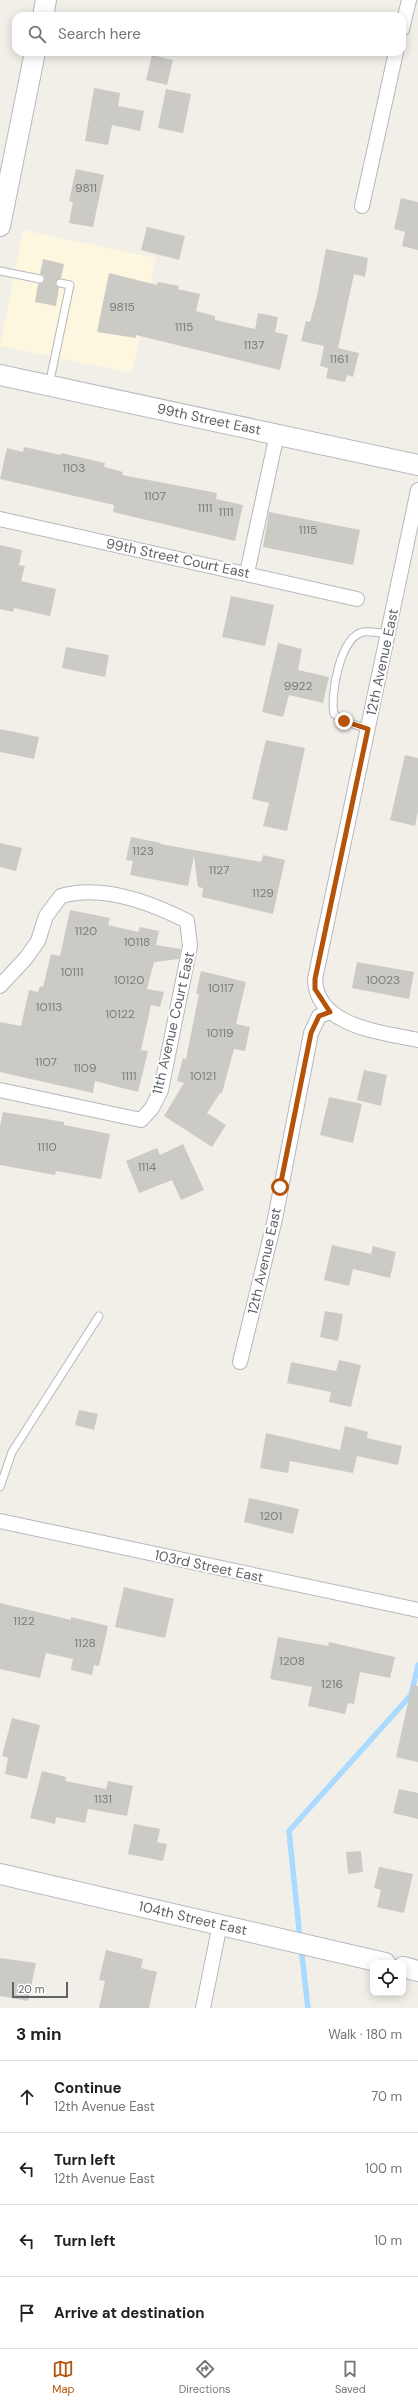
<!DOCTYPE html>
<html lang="en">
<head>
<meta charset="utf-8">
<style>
  :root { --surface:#fff; --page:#f2f2f2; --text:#202124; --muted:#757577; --line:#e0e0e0; --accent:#b45309 }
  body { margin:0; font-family:"DM Sans",sans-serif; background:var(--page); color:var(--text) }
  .controls { position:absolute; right:12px; bottom:12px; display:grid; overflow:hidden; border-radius:8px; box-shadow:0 2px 10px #0003 }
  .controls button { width:36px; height:36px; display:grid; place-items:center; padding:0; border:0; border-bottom:1px solid var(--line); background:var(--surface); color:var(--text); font:20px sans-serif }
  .scale { position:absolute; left:12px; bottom:10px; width:56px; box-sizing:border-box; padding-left:4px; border:2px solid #5f6368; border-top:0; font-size:11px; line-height:14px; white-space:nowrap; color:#5f6368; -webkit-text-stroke:3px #fff; paint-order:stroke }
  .stop { position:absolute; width:12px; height:12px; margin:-9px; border:3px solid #b45309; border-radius:50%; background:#fff }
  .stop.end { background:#b45309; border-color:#fff; box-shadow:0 1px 4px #0008 }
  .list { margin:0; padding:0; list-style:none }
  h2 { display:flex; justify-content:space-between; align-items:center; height:52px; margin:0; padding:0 16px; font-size:17px }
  h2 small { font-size:13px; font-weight:400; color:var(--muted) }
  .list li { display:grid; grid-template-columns:26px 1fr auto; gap:12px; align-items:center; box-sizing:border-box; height:72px; padding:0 16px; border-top:1px solid var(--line) }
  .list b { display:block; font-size:15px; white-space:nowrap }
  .list p { margin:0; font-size:13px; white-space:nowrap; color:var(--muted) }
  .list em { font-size:13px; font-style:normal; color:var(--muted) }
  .icon { flex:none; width:22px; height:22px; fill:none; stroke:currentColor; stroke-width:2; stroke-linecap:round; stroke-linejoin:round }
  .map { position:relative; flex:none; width:418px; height:2008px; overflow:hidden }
  .search { position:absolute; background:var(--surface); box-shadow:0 2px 10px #0003; left:12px; right:12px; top:12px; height:44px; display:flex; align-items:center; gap:10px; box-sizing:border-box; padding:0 14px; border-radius:12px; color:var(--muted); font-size:15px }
  .sheet { height:340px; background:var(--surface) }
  nav { display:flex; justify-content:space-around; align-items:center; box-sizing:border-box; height:56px; border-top:1px solid var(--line); background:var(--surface); font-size:11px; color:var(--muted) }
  nav a { display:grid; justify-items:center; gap:2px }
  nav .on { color:var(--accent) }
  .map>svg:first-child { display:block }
  .commercial { fill:#fef7e0 }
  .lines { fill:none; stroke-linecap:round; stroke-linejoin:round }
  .stream { stroke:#aadaff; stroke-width:5.5 }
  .building { fill:#cccac5 }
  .lane-casing { stroke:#b5b8bc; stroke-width:9 }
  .street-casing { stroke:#b5b8bc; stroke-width:16 }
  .secondary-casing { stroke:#b6babf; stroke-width:22 }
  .lane { stroke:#fff; stroke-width:7 }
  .street { stroke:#fff; stroke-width:14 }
  .secondary { stroke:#fff; stroke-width:20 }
  .route { stroke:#b45309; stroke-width:5 }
  .labels { text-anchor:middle; stroke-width:4; stroke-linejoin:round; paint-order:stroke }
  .number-label { font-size:12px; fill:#7a7d7f }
  .street-label { font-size:14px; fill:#5f6368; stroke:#fff }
</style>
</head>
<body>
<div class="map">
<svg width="418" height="2008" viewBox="0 0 418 2008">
  <rect width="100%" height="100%" fill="#f1efe8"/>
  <path class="commercial" d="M23 230 156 258 132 373 0 346Z"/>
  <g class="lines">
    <path class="stream" d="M300 1939 289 1831 411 1695 418 1665
      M301 1947 308 2008"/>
  </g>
  <path class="building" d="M152 55 173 60 167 85 146 80Z
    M94 88 120 93 118 106 144 111 140 131 112 125 108 145 85 141Z
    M166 89 191 94 183 133 158 128Z
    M76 169 104 175 93 227 69 223 73 202 69 201Z
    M401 198 418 202V250L402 246 405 232 394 229Z
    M147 227 185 236 179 260 141 250Z
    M326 249 368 258 365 277 354 274 338 348 359 353 353 377 347 375 345 382 326 378 328 368 320 366 324 346 301 341 306 321 310 322 317 296Z
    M43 259 64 264 61 278 55 282 59 288 56 306 35 302 38 284 45 280 44 276 40 274Z
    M109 273 157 285 158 282 179 286 178 289 200 294 196 311 215 316V320L255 329 258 313 278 317 275 332 288 335 280 370 136 335V338L97 332Z
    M24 447 61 455V453L105 463 104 467 123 472 122 475 217 493 216 499 243 505 235 541 113 512 114 505 0 479 7 448 23 452Z
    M269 512 360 530 353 565 263 547Z
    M0 545 22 550 19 565 25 566 21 581 56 589 50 616 14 608 13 612 0 609Z
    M231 596 274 605 265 646 222 637Z
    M278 643 302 649 298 670 329 677 323 703 289 695 283 717 262 712Z
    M66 647 109 655 105 677 62 668Z
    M0 729 39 737 34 759 0 752Z
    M266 740 305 748 287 831 263 826 269 803 252 799Z
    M405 755 418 758V811L415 826 390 820Z
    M131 837 161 843 160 844 261 862 263 855 285 860 273 914 202 897 203 888 198 887 194 856 188 886 130 875 133 861 126 860Z
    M0 843 22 848 16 871 0 867Z
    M70 910 110 918 108 925 138 932 140 927 159 931 156 945 181 949 179 959 154 962 147 989 164 992 160 1007 151 1005 141 1050 148 1051 138 1092 95 1081 93 1093 0 1072V1022L21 1026 29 990 38 992 40 986 43 987 51 954 60 956Z
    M357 962 414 972 409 999 352 988Z
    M201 971 246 982 236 1024 250 1027 245 1051 234 1049 222 1093H220L207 1113 226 1125 212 1147 164 1116 184 1083 177 1081 183 1058 186 1059 199 994H196Z
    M364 1070 387 1075 381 1106 357 1100Z
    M329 1097 362 1104 353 1143 320 1135Z
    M3 1112 64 1122V1125L110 1134 101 1179 56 1171 55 1175 0 1165V1126Z
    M183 1144 204 1190 181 1200 172 1180 139 1193 126 1161 157 1148 160 1155Z
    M332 1245 371 1254 373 1246 396 1252 390 1278 353 1269 349 1286 324 1280Z
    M325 1311 343 1314 338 1341 320 1337Z
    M339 1360 361 1365 351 1407 329 1402 331 1392 287 1383 291 1362 336 1371Z
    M79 1410 98 1414 94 1430 75 1425Z
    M345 1426 368 1432 367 1438 402 1446 398 1465 357 1456 353 1473 290 1461 288 1473 260 1468 266 1433 340 1450Z
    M249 1498 299 1509 293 1534 244 1522Z
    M124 1587 174 1599 165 1638 115 1627Z
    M0 1603 71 1620V1617L108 1626 99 1666 94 1665 92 1675 71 1670 73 1659 46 1653 40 1678 0 1669Z
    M278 1637 328 1646 329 1642 395 1657 390 1678 360 1672 354 1704 348 1703 345 1714 308 1706 312 1687 270 1679Z
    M412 1685 418 1686V1762L396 1757Z
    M12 1718 40 1725 27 1779 5 1774 8 1758 2 1756Z
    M42 1771 66 1777 65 1781 106 1789 108 1781 133 1786 127 1816 88 1809 85 1823 56 1817 55 1824 30 1818Z
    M399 1789 418 1793V1819L393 1813Z
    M134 1824 160 1829 157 1842 167 1844 163 1861 128 1854Z
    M361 1851 363 1872 348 1874 346 1852Z
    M379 1867 413 1874 404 1913 377 1907 381 1890 374 1888Z
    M106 1950 143 1959 141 1968 157 1972 149 2008H99L105 1981 99 1980Z
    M0 1958 36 1963 28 2001 0 1996Z"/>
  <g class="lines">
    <defs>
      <path id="lane" d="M0 271 40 279
        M49 385 70 285 60 283
        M368 729 344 721 334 714C330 695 340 637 363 632 371 631 381 633 388 634
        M0 1487 12 1452 99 1316"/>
      <path id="street" d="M402 29 409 0
        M362 206 396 52
        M418 490 315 979C316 1027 382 1032 418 1040
        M0 519 357 599
        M247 573 277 434
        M0 986 26 958 38 941 46 916 61 896C102 884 150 902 187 921L190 946 161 1090 152 1108 141 1120 0 1090
        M240 1362 275 1219 311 1033 319 1016 330 1012
        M0 1521 418 1610
        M203 2008 220 1924"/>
      <path id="secondary" d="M43 16 46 0
        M0 226 35 52
        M0 375 418 465
        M0 1874 385 1963
        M403 1967 418 1971"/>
    </defs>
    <use href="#lane" class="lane-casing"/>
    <use href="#street" class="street-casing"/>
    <use href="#secondary" class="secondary-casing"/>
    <use href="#lane" class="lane"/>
    <use href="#street" class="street"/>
    <use href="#secondary" class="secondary"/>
  </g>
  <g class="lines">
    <path class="route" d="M280 1187 311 1033 319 1016 330 1012 315 989V979L368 729 344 721"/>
  </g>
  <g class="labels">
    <g class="number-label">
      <text x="86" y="192">9811</text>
      <text x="122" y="311">9815</text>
      <text x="184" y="331">1115</text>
      <text x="254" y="349">1137</text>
      <text x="339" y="363">1161</text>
      <text x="74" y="472">1103</text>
      <text x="155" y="500">1107</text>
      <text x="205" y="512">1111</text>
      <text x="226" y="516">1111</text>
      <text x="308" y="534">1115</text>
      <text x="298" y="690">9922</text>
      <text x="143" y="855">1123</text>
      <text x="219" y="874">1127</text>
      <text x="263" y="897">1129</text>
      <text x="86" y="935">1120</text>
      <text x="137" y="946">10118</text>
      <text x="72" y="976">10111</text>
      <text x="129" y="984">10120</text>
      <text x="383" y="984">10023</text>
      <text x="221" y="992">10117</text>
      <text x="49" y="1011">10113</text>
      <text x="120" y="1018">10122</text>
      <text x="220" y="1037">10119</text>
      <text x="46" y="1066">1107</text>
      <text x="85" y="1072">1109</text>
      <text x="129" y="1080">1111</text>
      <text x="203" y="1080">10121</text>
      <text x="47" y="1151">1110</text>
      <text x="147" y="1171">1114</text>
      <text x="271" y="1520">1201</text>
      <text x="24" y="1625">1122</text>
      <text x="85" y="1647">1128</text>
      <text x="292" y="1665">1208</text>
      <text x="332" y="1688">1216</text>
      <text x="103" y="1803">1131</text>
    </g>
    <g class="street-label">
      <text transform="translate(209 419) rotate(12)" y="5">99th Street East</text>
      <text transform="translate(178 558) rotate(12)" y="5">99th Street Court East</text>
      <text transform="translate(382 662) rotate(-78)" y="5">12th Avenue East</text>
      <text transform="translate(173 1023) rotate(-77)" y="5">11th Avenue Court East</text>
      <text transform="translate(264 1261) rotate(-77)" y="5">12th Avenue East</text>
      <text transform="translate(209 1566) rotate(12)" y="5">103rd Street East</text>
      <text transform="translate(193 1918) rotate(13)" y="5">104th Street East</text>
    </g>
  </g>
</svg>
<div class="controls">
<button><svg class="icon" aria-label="locate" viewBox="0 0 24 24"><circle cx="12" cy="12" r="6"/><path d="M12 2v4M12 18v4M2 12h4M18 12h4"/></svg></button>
</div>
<div class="scale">20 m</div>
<div class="stop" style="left:280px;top:1187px"></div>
<div class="stop end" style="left:344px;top:721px"></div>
<div class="search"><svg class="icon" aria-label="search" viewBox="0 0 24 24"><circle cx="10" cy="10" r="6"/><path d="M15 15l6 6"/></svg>Search here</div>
</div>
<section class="sheet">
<h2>3 min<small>Walk · 180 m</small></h2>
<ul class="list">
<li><svg class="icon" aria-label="ahead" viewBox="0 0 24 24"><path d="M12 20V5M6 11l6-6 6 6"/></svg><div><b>Continue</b><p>12th Avenue East</p></div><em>70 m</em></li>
<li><svg class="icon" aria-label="left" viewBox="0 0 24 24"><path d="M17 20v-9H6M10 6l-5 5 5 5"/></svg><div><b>Turn left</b><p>12th Avenue East</p></div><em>100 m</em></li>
<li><svg class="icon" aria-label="left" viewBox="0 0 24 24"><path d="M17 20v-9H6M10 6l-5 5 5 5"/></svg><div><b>Turn left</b></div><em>10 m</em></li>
<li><svg class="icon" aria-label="arrive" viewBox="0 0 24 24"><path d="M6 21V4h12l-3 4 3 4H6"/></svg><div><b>Arrive at destination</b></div></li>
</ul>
</section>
<nav>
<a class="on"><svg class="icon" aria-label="map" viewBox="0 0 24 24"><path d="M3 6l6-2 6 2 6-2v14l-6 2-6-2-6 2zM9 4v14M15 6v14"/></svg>Map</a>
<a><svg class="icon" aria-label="directions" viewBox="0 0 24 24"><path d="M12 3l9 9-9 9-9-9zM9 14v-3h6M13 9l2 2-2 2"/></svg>Directions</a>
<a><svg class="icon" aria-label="saved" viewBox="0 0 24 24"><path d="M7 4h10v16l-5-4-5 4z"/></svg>Saved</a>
</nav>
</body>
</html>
